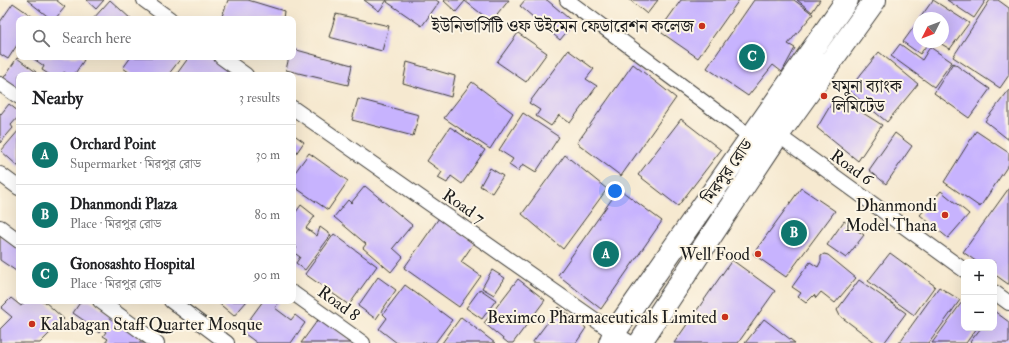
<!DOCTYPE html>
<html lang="en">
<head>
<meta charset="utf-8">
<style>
  :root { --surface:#fff; --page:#f2f2f2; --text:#202124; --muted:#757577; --line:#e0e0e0; --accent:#0f766e }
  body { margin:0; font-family:"IM FELL Double Pica","Noto Serif Bengali",serif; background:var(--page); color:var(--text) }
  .controls { position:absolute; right:12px; bottom:12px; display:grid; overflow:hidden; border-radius:8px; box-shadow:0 4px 16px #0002 }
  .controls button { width:36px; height:36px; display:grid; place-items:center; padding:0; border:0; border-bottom:1px solid var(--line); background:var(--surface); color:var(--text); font:20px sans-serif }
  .compass { position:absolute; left:913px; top:12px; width:36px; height:36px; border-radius:50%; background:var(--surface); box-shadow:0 4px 16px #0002; rotate:228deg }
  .you { position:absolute; left:615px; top:191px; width:14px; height:14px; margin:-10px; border:3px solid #fff; border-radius:50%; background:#1a73e8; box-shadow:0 0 0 6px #1a73e833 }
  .badge { display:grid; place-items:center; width:26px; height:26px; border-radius:50%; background:var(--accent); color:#fff; font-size:13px; font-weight:700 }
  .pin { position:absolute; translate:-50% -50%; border:2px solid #fff; box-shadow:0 1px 4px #0006 }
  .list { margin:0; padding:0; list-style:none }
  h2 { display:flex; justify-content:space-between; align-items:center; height:52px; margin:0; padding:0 16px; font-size:17px }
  h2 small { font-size:13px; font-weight:400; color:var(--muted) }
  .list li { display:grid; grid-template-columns:26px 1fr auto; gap:12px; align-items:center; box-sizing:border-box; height:60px; padding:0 16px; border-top:1px solid var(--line) }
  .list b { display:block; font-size:15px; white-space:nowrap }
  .list p { margin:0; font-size:13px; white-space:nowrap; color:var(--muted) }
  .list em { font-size:13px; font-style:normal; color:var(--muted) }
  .icon { flex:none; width:22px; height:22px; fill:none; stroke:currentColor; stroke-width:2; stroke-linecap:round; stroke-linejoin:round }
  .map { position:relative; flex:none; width:1009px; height:343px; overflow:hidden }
  .search { position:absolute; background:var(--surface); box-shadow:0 4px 16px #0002; left:16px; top:16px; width:280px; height:44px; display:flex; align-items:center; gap:10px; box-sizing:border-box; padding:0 14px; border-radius:8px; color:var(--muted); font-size:15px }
  .panel { position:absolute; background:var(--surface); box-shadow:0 4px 16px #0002; left:16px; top:72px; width:280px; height:232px; border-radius:8px }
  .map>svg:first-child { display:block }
  .building { fill:#c7b3fe }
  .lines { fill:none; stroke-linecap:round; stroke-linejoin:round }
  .minor-casing { stroke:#3d3b37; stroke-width:16 }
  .trunk-casing { stroke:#3d3b37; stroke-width:24 }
  .minor { stroke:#fff; stroke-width:14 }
  .trunk { stroke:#fff; stroke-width:22 }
  .poi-dot { fill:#c8321e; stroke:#fcf5e5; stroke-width:1.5 }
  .labels { text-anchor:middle; stroke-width:4; stroke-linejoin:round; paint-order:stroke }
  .poi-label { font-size:17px; fill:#1c1c1c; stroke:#fcf5e5; text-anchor:end }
  .street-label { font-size:17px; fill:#1c1c1c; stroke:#fcf5e5 }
</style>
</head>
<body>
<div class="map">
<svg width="1009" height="343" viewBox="0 0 1009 343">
  <rect width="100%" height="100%" fill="#fcf5e5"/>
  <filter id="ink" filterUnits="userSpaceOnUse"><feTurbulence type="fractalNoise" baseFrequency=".025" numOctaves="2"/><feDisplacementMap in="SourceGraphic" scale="8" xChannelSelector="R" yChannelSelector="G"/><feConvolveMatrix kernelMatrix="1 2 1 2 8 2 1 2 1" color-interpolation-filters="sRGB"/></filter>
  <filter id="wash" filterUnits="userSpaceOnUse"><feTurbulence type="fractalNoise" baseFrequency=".012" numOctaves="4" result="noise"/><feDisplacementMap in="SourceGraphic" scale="16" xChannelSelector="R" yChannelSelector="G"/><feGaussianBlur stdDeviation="0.9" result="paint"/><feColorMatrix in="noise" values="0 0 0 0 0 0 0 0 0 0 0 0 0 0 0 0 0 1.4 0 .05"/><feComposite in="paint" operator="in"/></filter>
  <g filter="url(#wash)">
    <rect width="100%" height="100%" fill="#f6e9d0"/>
    <g id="blocks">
      <path class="building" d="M27 0H56L65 7 55 19H51Z
        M86 0H104L96 9Z
        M110 0 131 19H93Z
        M228 0H248L284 11 283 19H231L222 16Z
        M364 0H387L379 11Z
        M388 0H436L439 2 422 26 387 2Z
        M445 0H509L486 29 478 23 484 16 465 1 456 12 444 1Z
        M525 0H547L574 23 560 40 520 6Z
        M630 0H658L647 14Z
        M681 0H739L698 58 659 31Z
        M754 0H794L813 14 788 44 795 48 782 72 773 65 748 96 707 68Z
        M797 0H820L812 12Z
        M933 0 969 23 950 49 938 42H943V18H920Z
        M947 0H986L974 18Z
        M990 0H998L1009 8V75L1000 88 953 57Z
        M13 3 36 19H19V42L8 59 0 54V22Z
        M336 14 389 26 382 51 329 37Z
        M919 20V42H929L920 54 903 42Z
        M518 33 547 53 526 82 497 62Z
        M900 44 922 60 930 47 952 62 934 87 891 56Z
        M293 49 352 65 348 85 286 70 289 57H293Z
        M568 50 594 69 586 79 597 86 570 123 559 115 551 126 536 116 540 110 529 103Z
        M879 52 918 84 887 122 848 90Z
        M31 57H80L84 60 74 75H68L64 72 62 75H50L42 70 44 66Z
        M131 57H182L168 75H133L123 68Z
        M189 57H212L229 69 224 75H176Z
        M17 58 36 72 34 75H19V91L3 79Z
        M407 62 455 76 451 97 403 83Z
        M953 63 990 89 969 118 934 93Z
        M633 64 676 98 621 176 577 143Z
        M472 82 513 113 490 149 444 118Z
        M1009 90V140L985 121Z
        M836 96 882 125 858 161 817 128Z
        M358 99 419 115 413 136 352 120Z
        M9 104 19 112V116L11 125 13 128 0 143V113L1 114Z
        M523 113 559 137 536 172 523 164 518 171 509 165 513 159 499 150Z
        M681 119 721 150 678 206 638 175Z
        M450 127 485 150 462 184 451 176 447 183 438 178 442 172 427 161Z
        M19 130V167L1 151Z
        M976 131 1009 153V164L980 207 944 182Z
        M895 133 912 146 886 184 869 170Z
        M293 134 304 142 293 158Z
        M309 153 348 181 328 210 293 186V175Z
        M565 155 607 189 563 249 522 214Z
        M490 168 503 176 492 193 480 186Z
        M365 186 412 225 393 248 403 257 391 272 363 248 366 244 334 217 348 200 351 203Z
        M801 188 835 211 786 277 753 254Z
        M1009 188V284H1008L994 274V262H977L963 252Z
        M619 189 662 221 601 309 558 275Z
        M941 191 969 214 948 238 920 215Z
        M301 205 315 216 306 228 317 236 320 227 331 235 305 270 296 263 300 257 293 252 297 248 293 245V240L294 238 293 237V210L296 212Z
        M439 218 474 243 461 262 481 276 459 307 404 268Z
        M844 221 864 235 846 258 827 245Z
        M334 234 377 266 349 305 305 274Z
        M0 236 19 250V273L0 260Z
        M890 253 935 286 914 315 868 281Z
        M824 254 828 255 856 278 835 303 821 292 816 298 814 295 806 303 798 297 801 293 792 287 810 262 818 267 821 261V256Z
        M732 260 775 291 738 343H674Z
        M492 270 505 278 494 295 482 288Z
        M378 277 396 290 376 319 358 306Z
        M518 279 545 300 513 343H508L484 323Z
        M859 280 906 313 884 343H876L840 316 837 310Z
        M405 285 452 320 435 343H397L379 329 387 318 383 314Z
        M939 287 960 300 929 343H899Z
        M480 289 496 300 482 319 466 308Z
        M11 298 21 306 26 301H44L64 319 40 343H0V329L12 317 1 308Z
        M81 301H90L147 343H105L108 339 103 336 106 332 102 329 99 333 94 329 92 332 83 326 86 322 73 313Z
        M216 301H247L234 316Z
        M263 301H275L278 303 275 308 291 320 295 315 305 323 291 343H257L241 331Z
        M962 302 964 304V328H977L966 343H932Z
        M559 307 586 328 576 343H532Z
        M994 311 1009 322V343H971L970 342 981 328H994Z
        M320 317 355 343H301Z
        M461 317 495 343H442Z
        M764 319 795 343H745Z"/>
    </g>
  </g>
  <g filter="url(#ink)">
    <use href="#blocks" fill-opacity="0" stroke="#3d3b37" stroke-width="1"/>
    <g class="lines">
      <defs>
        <path id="minor" d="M144 0 170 19
          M567 0 751 137
          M221 57 246 75
          M0 84 19 97
          M293 108 614 333 631 343
          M778 135 964 270
          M0 174 19 188
          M0 227 19 241
          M994 292 1009 303
          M293 293 363 343
          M100 301 157 343
          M171 301 227 343"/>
        <path id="trunk" d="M610 343 614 333 847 0
          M640 343 778 135 875 0"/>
      </defs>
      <use href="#minor" class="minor-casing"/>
      <use href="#trunk" class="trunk-casing"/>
      <use href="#minor" class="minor"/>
      <use href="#trunk" class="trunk"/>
    </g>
  </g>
  <g class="poi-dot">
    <circle cx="702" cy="26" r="4"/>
    <circle cx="824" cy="96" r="4"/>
    <circle cx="945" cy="215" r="4"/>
    <circle cx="758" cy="254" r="4"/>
    <circle cx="725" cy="317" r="4"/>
    <circle cx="32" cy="324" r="4"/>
  </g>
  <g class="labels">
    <g class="poi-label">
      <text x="694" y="32">ইউনিভার্সিটি ওফ উইমেন ফেডারেশন কলেজ</text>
      <text x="832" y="92" text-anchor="start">যমুনা ব্যাংক<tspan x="832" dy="20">লিমিটেড</tspan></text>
      <text x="937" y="211">Dhanmondi<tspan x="937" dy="20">Model Thana</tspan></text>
      <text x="750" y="260">Well Food</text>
      <text x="717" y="323">Beximco Pharmaceuticals Limited</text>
      <text x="40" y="330" text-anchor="start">Kalabagan Staff Quarter Mosque</text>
    </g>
    <g class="street-label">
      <text transform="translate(852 167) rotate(36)" y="6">Road 6</text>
      <text transform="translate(727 171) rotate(-55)" y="6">মিরপুর রোড</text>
      <text transform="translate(464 206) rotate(35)" y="6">Road 7</text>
      <text transform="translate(339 303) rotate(36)" y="6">Road 8</text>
    </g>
  </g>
</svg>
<div class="controls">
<button>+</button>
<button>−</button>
</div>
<svg class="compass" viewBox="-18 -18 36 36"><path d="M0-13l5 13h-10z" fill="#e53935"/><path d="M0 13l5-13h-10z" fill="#757577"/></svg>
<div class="you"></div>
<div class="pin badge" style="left:606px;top:254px">A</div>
<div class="pin badge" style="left:794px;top:233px">B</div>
<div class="pin badge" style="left:752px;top:57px">C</div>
<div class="search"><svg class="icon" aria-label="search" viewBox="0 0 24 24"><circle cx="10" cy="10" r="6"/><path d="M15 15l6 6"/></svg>Search here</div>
<section class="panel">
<h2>Nearby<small>3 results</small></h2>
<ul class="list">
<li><span class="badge">A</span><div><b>Orchard Point</b><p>Supermarket · মিরপুর রোড</p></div><em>30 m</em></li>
<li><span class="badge">B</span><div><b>Dhanmondi Plaza</b><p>Place · মিরপুর রোড</p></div><em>80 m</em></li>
<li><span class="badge">C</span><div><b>Gonosashto Hospital</b><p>Place · মিরপুর রোড</p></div><em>90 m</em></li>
</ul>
</section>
</div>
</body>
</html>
